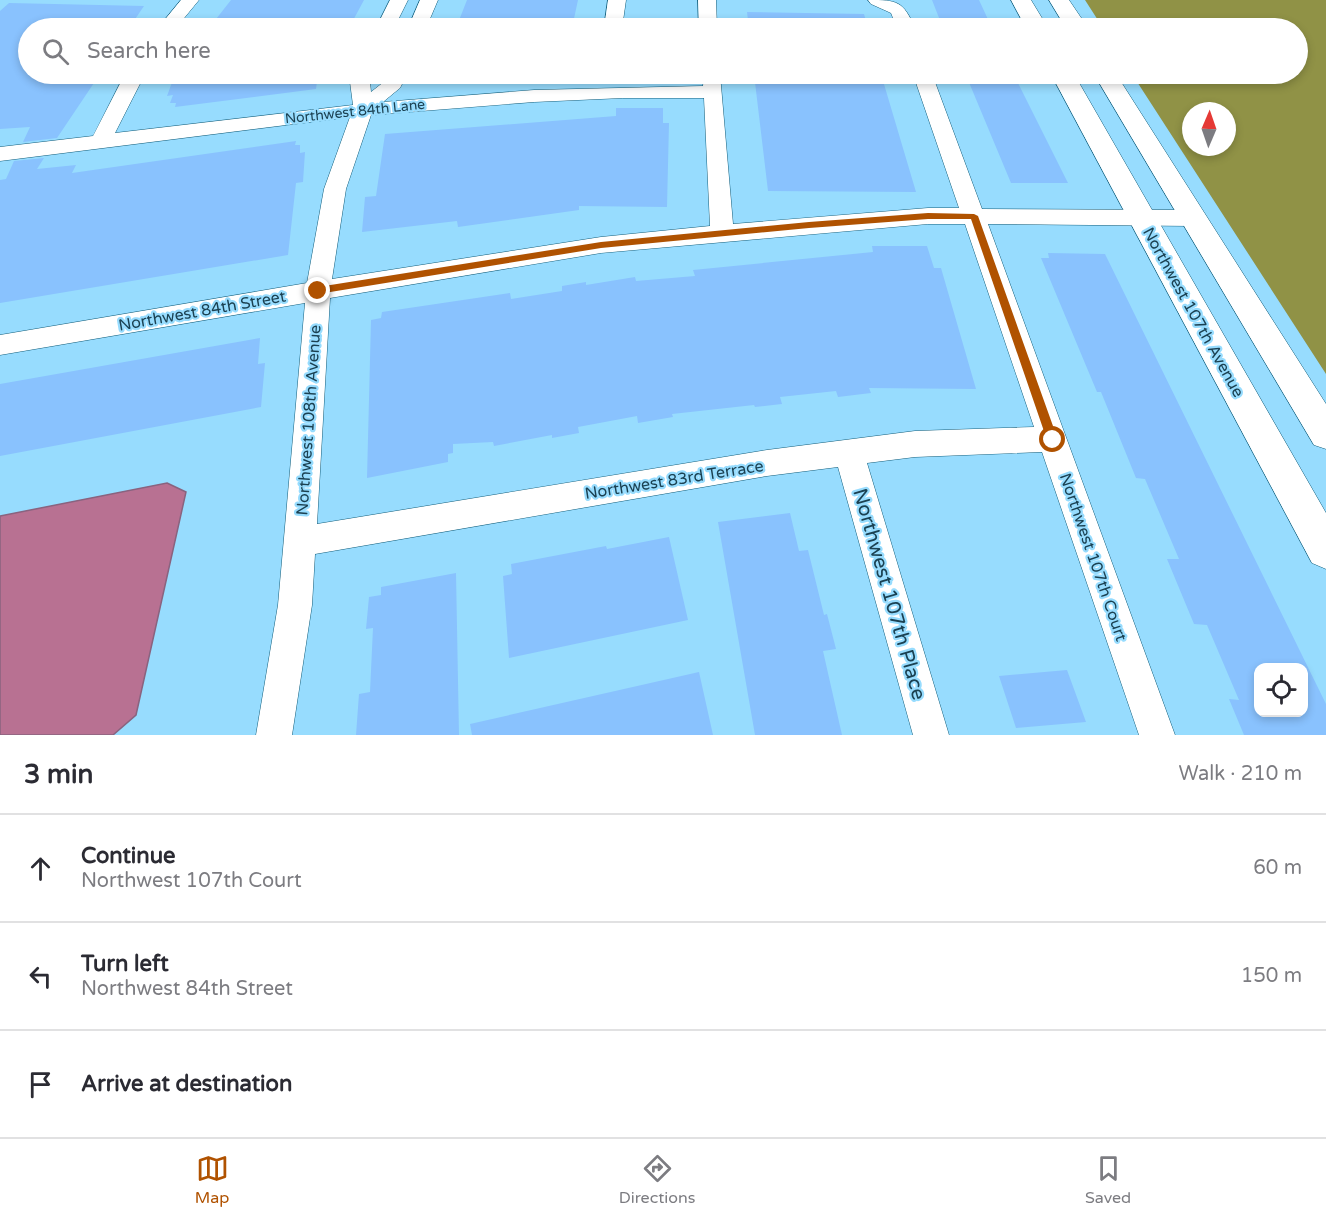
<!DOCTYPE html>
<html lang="en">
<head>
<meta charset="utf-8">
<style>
  :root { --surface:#fff; --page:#f7f7f7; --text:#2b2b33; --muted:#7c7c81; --line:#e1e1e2; --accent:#b05200 }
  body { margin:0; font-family:"Varela Round",sans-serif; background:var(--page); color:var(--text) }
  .controls { position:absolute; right:18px; bottom:18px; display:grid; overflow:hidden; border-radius:12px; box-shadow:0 3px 9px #0003 }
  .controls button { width:54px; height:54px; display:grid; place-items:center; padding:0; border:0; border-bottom:2px solid var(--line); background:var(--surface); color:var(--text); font:30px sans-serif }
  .compass { position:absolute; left:1182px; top:102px; width:54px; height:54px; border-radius:50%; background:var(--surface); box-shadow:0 3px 9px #0003; rotate:2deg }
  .stop { position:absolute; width:18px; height:18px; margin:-14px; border:4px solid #b05200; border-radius:50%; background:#fff }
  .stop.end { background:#b05200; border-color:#fff; box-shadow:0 2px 6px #0008 }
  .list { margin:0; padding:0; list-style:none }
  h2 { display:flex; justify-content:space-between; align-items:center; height:78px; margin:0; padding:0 24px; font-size:26px }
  h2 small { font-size:20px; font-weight:400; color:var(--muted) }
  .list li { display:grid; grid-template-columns:39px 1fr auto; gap:18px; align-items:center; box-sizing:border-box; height:108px; padding:0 24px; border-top:2px solid var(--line) }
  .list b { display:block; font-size:22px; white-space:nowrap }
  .list p { margin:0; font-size:20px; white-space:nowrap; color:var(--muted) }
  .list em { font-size:20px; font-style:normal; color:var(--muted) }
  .icon { flex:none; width:33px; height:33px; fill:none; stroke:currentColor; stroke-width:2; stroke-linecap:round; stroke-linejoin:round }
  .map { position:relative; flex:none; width:1326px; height:735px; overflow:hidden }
  .search { position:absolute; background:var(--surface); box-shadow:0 3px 9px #0003; left:18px; right:18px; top:18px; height:66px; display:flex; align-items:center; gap:15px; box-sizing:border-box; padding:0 21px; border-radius:33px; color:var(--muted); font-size:22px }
  .sheet { height:402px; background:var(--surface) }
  nav { display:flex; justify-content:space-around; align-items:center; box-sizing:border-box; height:84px; border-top:2px solid var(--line); background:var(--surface); font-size:16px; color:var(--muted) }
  nav a { display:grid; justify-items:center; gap:3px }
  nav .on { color:var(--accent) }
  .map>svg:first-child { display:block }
  .forest { fill:#909246; fill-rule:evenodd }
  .water { fill:#b87192; stroke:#89637f; stroke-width:1.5 }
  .building { fill:#89c2fe; fill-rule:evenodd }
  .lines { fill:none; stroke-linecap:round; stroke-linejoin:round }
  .minor-casing { stroke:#135e7b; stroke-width:1 }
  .secondary-casing { stroke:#135e7b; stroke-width:1 }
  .minor { fill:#fff; fill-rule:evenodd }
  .secondary { fill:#fff; fill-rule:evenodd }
  .route { fill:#b05200 }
  .labels { text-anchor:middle; stroke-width:4.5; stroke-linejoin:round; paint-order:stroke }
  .far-street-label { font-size:14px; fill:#1b4152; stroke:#97dcfe }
  .street-label { font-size:16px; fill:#1b4152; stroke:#97dcfe }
  .near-street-label { font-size:20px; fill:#1b4152; stroke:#97dcfe }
</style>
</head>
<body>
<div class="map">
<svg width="1326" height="735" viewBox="0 0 1326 735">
  <rect width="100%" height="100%" fill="#97dcfe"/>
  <path class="forest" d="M1085 0H1326V374L1132 74H1298V28H1103ZM1191 111H1227V147H1191Z"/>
  <path class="water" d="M167 483 186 492 136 715 113 735H0V516Z"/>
  <path class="building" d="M231 0H364L349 28H209Z
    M467 0H578L572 28H456Z
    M932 0H979L992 28H943Z
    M9 3 144 6 129 28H28V74H100L57 138 23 142 30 127 0 129V11Z
    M747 12 864 14 868 28H749Z
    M175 74H318L316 89 175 107 176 103H170L173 95 167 96Z
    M754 74H881L916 192 768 191Z
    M968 80 1017 81 1068 183H1011Z
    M616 108H663V123H669L667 207 579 206V210L458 227 457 221 362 232 365 197 376 196 385 134 616 116Z
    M296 141 295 145H300V153L305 152 303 182 296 183 288 255 0 303V180L6 179 14 161 44 158 37 169 76 165 72 173Z
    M872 246H927L934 268H941L976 389 869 388 871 393 838 397 836 391 780 397 782 404 755 407 754 405 672 414 673 417 638 423 637 416 578 427 579 433 552 438V435L494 446 493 442 453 444V453L448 454V462L367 478 371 320 381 318 382 312 510 293 511 299 562 291V286L586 282V285L635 277 636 281 695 276 693 270 873 252Z
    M1048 253 1105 254 1326 704V735H1244L1229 699 1239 700 1207 625 1194 624 1167 559H1179L1145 479 1136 478 1101 392H1097L1041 258H1049ZM1258 668H1304V712H1258Z
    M260 338 258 364 265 363 261 407 0 456V384Z
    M790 513 799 551 808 550 824 615 827 614 836 649 823 651 842 735H755L718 522Z
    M669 537 688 620 509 658 503 576 512 574 511 564 606 546 607 549Z
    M456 573 459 735H356L359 694 370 692 373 628 366 629 369 597 381 595V587Z
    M1067 670 1086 722 1016 728 999 676Z
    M699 672 713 735H472L470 724Z"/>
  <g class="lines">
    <defs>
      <path id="minor" d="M181 0H199L176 28H158Z
        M390 0H408L394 28H376Z
        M420 0H438L426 28H408Z
        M608 0H626L622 28H604Z
        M698 0H716L717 28H699Z
        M868 0C898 0 903 1 915 28H897L891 13 871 4Z
        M125 74H145L115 133 353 105 350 82 355 74H373L370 82 371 92 385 81 389 74H407L400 88 383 102 534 90 703 86 704 74H720L733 224 928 208H959L913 74H932L982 209 1193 210 1201 212 1204 218 1201 224 1193 226 988 224 1175 735H1139L1042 452 915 457 867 463 949 735H913L838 467 767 476 315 554 312 605 292 735H256L278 605 305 303 0 355V335L307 283 324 189 350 117 0 161V147L93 136ZM623 98H704L710 226 601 237 332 279 346 189 371 115 534 102ZM928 224H965L1034 427 915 431 767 450 317 524 330 298 601 253Z"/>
      <path id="secondary" d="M1011 0H1031L1048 28H1026Z
        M1049 0H1069L1088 28H1066Z
        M1051 74H1074L1326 513V569L1312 563Z
        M1094 74H1116L1326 404V449L1314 445Z"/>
    </defs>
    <use href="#minor" class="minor-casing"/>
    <use href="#secondary" class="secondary-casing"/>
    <use href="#minor" class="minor"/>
    <use href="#secondary" class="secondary"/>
  </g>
  <path class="route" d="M928 213 974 214 978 216 1058 440 1056 443H1049L1047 440 971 219H928L809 228 601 248 318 294 313 291 318 287 601 242 809 222Z"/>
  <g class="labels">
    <g class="far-street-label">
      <text transform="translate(355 111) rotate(-6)" y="5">Northwest 84th Lane</text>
    </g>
    <g class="street-label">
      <text transform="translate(202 310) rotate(-10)" y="6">Northwest 84th Street</text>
      <text transform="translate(1194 312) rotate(61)" y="6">Northwest 107th Avenue</text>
      <text transform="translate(308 420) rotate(-86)" y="6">Northwest 108th Avenue</text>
      <text transform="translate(674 479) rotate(-9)" y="6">Northwest 83rd Terrace</text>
      <text transform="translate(1094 557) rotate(71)" y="6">Northwest 107th Court</text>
    </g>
    <g class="near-street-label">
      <text transform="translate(890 594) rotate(74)" y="7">Northwest 107th Place</text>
    </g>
  </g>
</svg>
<div class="controls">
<button><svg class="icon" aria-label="locate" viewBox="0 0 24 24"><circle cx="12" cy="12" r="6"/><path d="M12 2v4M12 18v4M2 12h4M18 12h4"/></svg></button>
</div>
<svg class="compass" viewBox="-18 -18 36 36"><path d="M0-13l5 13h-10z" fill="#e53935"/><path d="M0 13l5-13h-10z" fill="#7c7c81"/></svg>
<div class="stop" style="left:1053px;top:440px"></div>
<div class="stop end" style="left:318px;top:291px"></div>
<div class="search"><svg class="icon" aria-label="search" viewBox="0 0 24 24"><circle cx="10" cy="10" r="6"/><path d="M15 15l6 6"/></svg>Search here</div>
</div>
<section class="sheet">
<h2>3 min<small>Walk · 210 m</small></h2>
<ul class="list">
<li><svg class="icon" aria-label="ahead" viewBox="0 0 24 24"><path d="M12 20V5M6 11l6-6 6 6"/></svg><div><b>Continue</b><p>Northwest 107th Court</p></div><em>60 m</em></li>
<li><svg class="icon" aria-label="left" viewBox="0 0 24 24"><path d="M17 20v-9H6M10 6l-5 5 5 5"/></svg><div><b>Turn left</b><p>Northwest 84th Street</p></div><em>150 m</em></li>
<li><svg class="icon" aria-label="arrive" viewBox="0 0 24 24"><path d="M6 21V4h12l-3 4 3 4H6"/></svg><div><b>Arrive at destination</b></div></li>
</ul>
</section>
<nav>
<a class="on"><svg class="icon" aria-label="map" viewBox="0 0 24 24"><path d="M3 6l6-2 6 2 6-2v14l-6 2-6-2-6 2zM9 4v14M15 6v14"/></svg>Map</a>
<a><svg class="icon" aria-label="directions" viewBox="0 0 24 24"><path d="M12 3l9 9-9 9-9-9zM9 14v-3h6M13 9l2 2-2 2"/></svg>Directions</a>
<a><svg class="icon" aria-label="saved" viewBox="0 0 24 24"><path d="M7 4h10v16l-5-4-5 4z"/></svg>Saved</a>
</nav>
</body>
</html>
